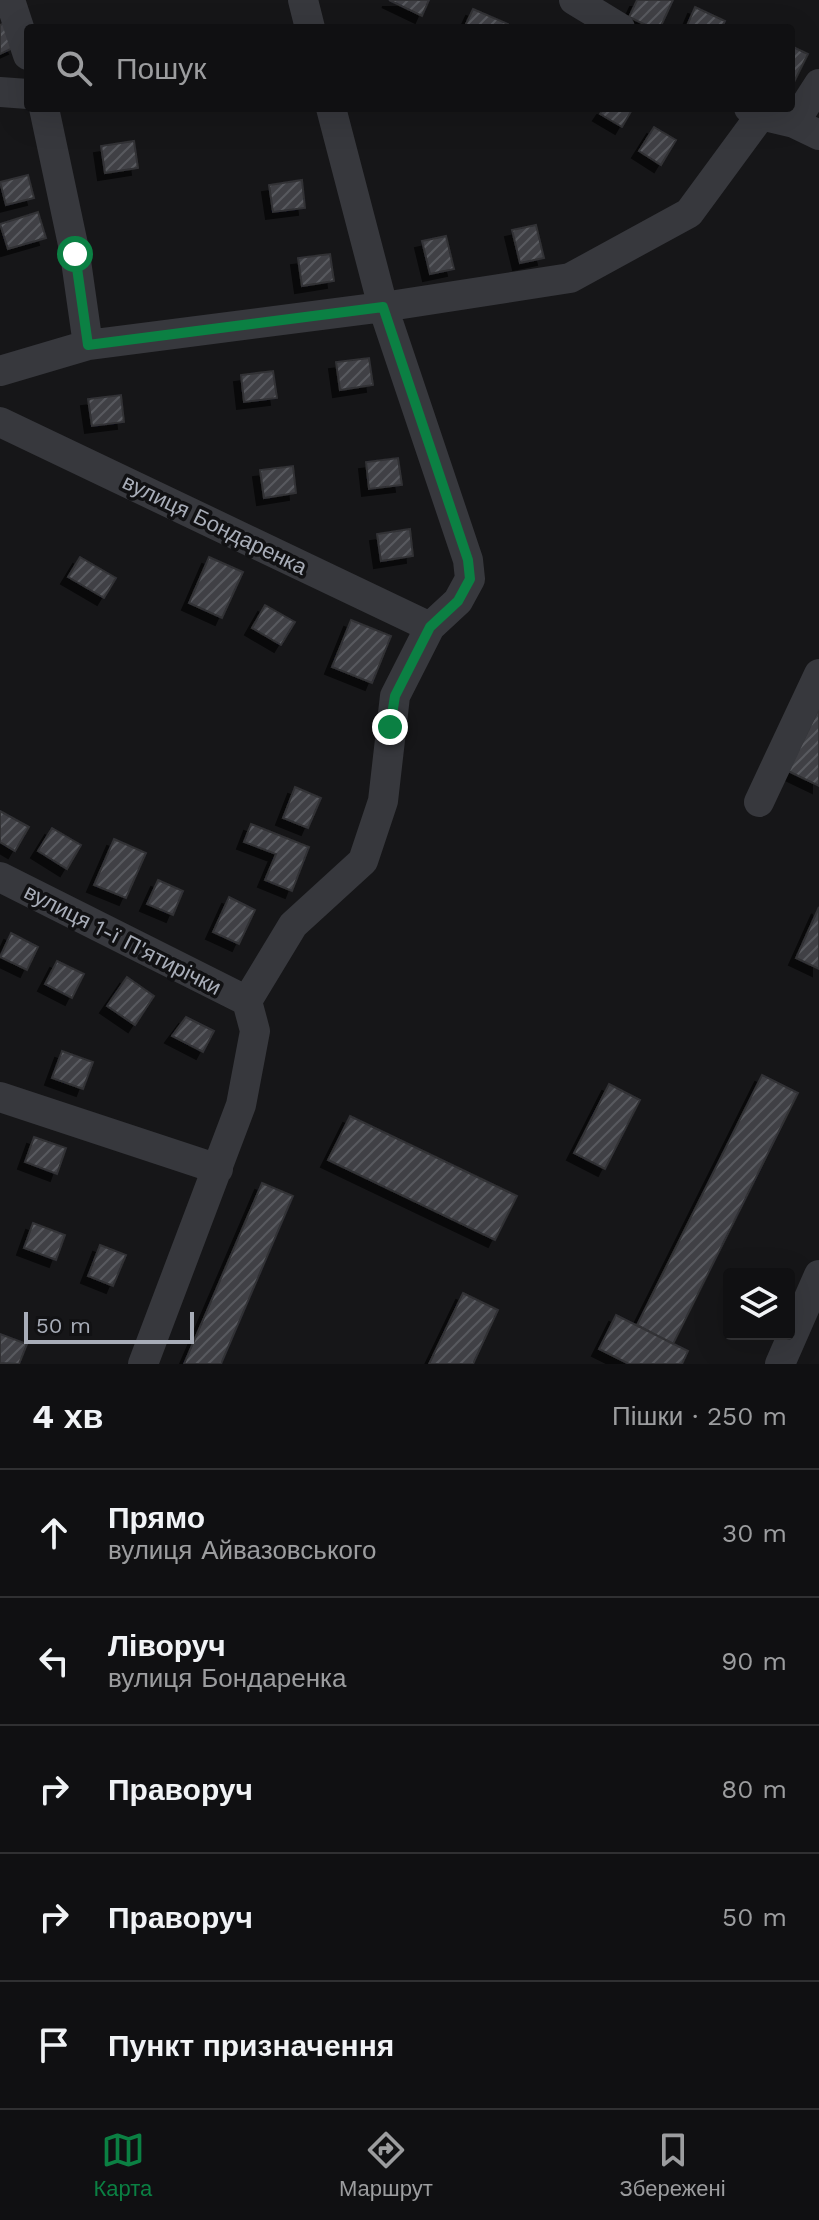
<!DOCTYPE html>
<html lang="uk">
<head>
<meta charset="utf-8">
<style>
  :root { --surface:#101012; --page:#1e1e20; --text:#f1f3f6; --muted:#9c9d9f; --line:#303032; --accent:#0b8043 }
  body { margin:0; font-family:"Work Sans",sans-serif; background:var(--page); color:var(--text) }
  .controls { position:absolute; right:24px; bottom:24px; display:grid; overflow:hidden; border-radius:8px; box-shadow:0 8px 32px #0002 }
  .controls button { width:72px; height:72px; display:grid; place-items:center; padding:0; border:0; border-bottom:2px solid var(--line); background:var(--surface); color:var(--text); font:40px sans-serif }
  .scale { position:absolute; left:24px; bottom:20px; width:170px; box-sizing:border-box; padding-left:8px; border:4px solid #a8adb8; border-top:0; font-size:22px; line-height:28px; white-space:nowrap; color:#a8adb8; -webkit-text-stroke:6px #111113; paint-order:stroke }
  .stop { position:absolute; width:24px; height:24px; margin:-18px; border:6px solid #0b8043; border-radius:50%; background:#fff }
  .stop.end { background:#0b8043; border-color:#fff; box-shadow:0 2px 8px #0008 }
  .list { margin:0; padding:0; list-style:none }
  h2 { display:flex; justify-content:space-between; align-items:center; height:104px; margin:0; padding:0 32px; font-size:34px }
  h2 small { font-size:26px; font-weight:400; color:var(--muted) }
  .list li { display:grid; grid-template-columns:52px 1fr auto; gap:24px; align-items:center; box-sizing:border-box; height:128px; padding:0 32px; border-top:2px solid var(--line) }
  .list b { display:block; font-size:30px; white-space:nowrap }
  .list p { margin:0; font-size:26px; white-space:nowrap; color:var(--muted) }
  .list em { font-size:26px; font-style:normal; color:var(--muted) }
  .icon { flex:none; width:44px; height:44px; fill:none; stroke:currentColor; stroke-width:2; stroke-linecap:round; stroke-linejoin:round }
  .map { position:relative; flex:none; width:819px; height:1364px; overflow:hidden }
  .search { position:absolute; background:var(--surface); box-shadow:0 8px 32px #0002; left:24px; right:24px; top:24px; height:88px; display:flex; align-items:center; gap:20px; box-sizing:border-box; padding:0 28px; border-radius:8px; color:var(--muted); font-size:30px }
  .sheet { height:744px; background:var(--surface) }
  nav { display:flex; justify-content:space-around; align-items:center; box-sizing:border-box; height:112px; border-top:2px solid var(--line); background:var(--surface); font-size:22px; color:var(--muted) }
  nav a { display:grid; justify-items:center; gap:4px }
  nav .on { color:var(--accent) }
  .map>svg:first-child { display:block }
  .building { fill:url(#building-hatch); stroke:#303034; stroke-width:2; filter:url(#shadow) }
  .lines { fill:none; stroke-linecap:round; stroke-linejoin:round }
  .minor { stroke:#37383d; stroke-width:30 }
  .route { stroke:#0b8043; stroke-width:10 }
  .labels { text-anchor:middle; stroke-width:7; stroke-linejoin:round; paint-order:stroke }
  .street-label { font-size:22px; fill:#a8adb8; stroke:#111113 }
</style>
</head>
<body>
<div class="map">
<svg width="819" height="1364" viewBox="0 0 819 1364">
  <defs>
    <pattern id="building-hatch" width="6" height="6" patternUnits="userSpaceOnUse" patternTransform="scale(2)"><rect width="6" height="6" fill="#404145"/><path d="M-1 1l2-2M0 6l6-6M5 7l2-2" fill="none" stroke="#595a5e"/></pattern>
    <filter id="shadow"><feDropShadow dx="-7" dy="7" stdDeviation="0" flood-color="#0009"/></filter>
  </defs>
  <rect width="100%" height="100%" fill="#161618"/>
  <path class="building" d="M389 0H429L422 16Z
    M637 0H673L660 28H652L629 17Z
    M695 7 725 21 722 28H686Z
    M473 9 508 24 507 28H464Z
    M4 23 15 47 0 54V25Z
    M791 46 808 54 792 86H791Z
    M604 108H633L622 127 600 114Z
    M654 127 676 140 661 165 639 151Z
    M134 141 138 168 105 173 101 146Z
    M28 175 34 198 6 205 0 182Z
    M302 180 305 208 273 212 269 185Z
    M38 212 46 238 8 249 0 224Z
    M536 225 544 258 520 263 512 230Z
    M446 236 454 269 430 274 422 241Z
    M330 254 334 281 302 286 298 258Z
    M369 358 373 385 340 390 336 362Z
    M273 371 277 398 244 402 241 375Z
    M121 395 124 422 92 426 88 399Z
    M398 458 402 485 369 489 366 462Z
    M293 466 296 493 264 498 260 470Z
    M410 529 413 556 381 561 377 534Z
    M80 557 116 578 104 598 68 577Z
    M209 557 243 572 222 618 189 603Z
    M265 605 295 622 281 645 252 628Z
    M351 620 391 636 372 683 332 667Z
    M819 708V786L788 771Z
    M295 787 321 798 308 828 283 818Z
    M0 811 29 827 15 851 0 842Z
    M251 824 309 847 292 891 265 880 276 854 244 842Z
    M52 828 81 845 67 869 38 851Z
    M114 839 146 853 126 898 94 885Z
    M158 880 183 891 173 915 147 904Z
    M229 897 255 910 239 944 213 932Z
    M819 907V969L796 958Z
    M11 933 38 947 27 970 0 957Z
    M57 961 84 974 72 998 45 984Z
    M127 977 154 996 135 1025 107 1006Z
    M186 1017 214 1031 203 1052 172 1036Z
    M62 1051 93 1062 83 1089 52 1078Z
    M762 1075 798 1093 673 1344 637 1325Z
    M609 1084 640 1100 605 1169 574 1153Z
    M350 1116 517 1196 495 1240 328 1160Z
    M34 1137 66 1148 57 1174 25 1162Z
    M262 1183 293 1196 221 1364H184Z
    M33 1223 65 1235 56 1260 24 1248Z
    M100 1245 126 1255 113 1286 88 1276Z
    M463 1293 498 1310 473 1364H429Z
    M616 1315 688 1351 682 1364H629L599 1349Z
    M0 1334 27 1344 19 1364 0 1363Z"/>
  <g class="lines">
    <path class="minor" d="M10 0 28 55
      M303 0 310 28
      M574 0 620 28
      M0 92 28 94
      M44 108 75 254 88 345
      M749 108 761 115 794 123 819 135
      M794 123 819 84
      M0 371 88 345 383 307 570 278 689 213 761 115
      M0 422 430 627
      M759 802 819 674
      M0 877 247 1001
      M0 1097 218 1169
      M143 1364 241 1105 255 1031 247 1001 293 925 363 861 383 801 395 696 430 627 458 601 470 579 468 560 383 307 331 108
      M780 1364 819 1275"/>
  </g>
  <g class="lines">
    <path class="route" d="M75 254 88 345 383 307 468 560 470 579 458 601 430 627 395 696 390 727"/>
  </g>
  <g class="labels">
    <g class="street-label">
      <text transform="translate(215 524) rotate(26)" y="8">вулиця Бондаренка</text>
      <text transform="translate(123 939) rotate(27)" y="8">вулиця 1-ї П'ятирічки</text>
    </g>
  </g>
</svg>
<div class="controls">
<button><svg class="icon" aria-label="layers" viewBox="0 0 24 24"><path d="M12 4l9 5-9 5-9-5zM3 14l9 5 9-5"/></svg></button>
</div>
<div class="scale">50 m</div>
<div class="stop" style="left:75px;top:254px"></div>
<div class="stop end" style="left:390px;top:727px"></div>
<div class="search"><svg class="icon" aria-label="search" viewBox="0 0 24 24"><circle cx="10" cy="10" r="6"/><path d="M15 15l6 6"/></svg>Пошук</div>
</div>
<section class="sheet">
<h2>4 хв<small>Пішки · 250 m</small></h2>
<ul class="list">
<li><svg class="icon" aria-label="ahead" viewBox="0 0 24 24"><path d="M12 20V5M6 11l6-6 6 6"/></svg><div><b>Прямо</b><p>вулиця Айвазовського</p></div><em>30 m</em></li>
<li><svg class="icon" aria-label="left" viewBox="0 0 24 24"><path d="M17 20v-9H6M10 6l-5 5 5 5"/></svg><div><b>Ліворуч</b><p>вулиця Бондаренка</p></div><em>90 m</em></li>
<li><svg class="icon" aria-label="right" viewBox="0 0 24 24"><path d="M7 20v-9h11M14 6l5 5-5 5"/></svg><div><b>Праворуч</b></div><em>80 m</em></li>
<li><svg class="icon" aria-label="right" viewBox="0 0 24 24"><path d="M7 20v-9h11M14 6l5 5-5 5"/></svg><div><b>Праворуч</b></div><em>50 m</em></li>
<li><svg class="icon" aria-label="arrive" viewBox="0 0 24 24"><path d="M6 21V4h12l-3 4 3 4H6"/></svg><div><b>Пункт призначення</b></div></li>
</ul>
</section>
<nav>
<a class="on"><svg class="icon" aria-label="map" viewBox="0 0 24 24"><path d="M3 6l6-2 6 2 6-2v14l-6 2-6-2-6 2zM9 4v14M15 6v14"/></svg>Карта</a>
<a><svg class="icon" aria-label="directions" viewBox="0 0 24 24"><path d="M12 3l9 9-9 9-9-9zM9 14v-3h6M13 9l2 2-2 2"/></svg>Маршрут</a>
<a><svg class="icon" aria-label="saved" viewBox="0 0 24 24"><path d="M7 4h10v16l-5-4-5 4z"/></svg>Збережені</a>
</nav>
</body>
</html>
